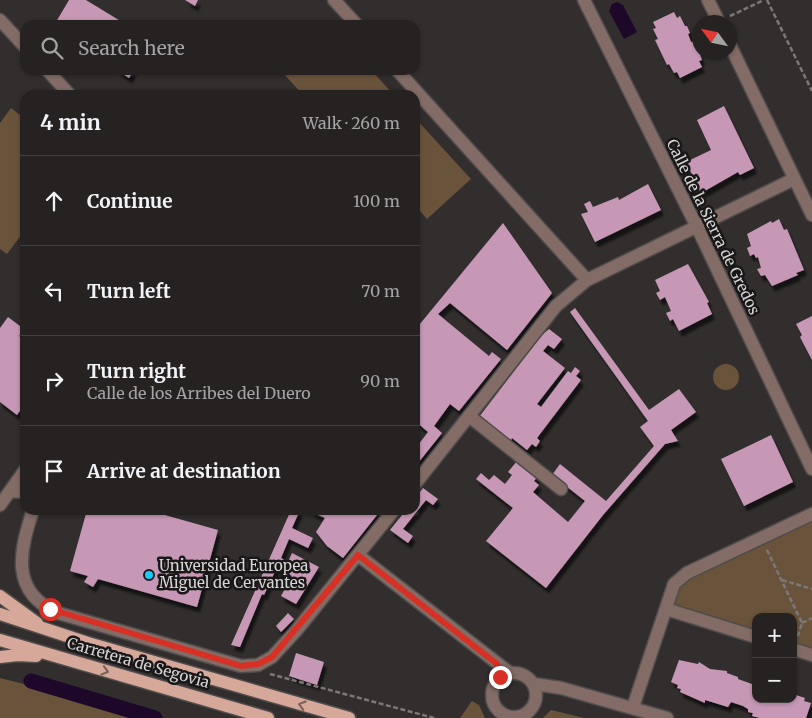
<!DOCTYPE html>
<html lang="en">
<head>
<meta charset="utf-8">
<style>
  :root { --surface:#262222; --page:#322f2f; --text:#f1f3f6; --muted:#a4a4a5; --line:#423f40 }
  body { margin:0; font-family:Merriweather,serif; background:var(--page); color:var(--text) }
  .controls { position:absolute; right:15px; bottom:15px; display:grid; overflow:hidden; border-radius:10px; box-shadow:0 1px 4px #0004 }
  .controls button { width:45px; height:45px; display:grid; place-items:center; padding:0; border:0; border-bottom:1px solid var(--line); background:var(--surface); color:var(--text); font:25px sans-serif }
  .compass { position:absolute; left:692px; top:15px; width:45px; height:45px; border-radius:50%; background:var(--surface); box-shadow:0 1px 4px #0004; rotate:303deg }
  .stop { position:absolute; width:15px; height:15px; margin:-11px; border:4px solid #d93025; border-radius:50%; background:#fff }
  .stop.end { background:#d93025; border-color:#fff; box-shadow:0 1px 5px #0008 }
  .list { margin:0; padding:0; list-style:none }
  h2 { display:flex; justify-content:space-between; align-items:center; height:65px; margin:0; padding:0 20px; font-size:21px }
  h2 small { font-size:16px; font-weight:400; color:var(--muted) }
  .list li { display:grid; grid-template-columns:32px 1fr auto; gap:15px; align-items:center; box-sizing:border-box; height:90px; padding:0 20px; border-top:1px solid var(--line) }
  .list b { display:block; font-size:19px; white-space:nowrap }
  .list p { margin:0; font-size:16px; white-space:nowrap; color:var(--muted) }
  .list em { font-size:16px; font-style:normal; color:var(--muted) }
  .icon { flex:none; width:28px; height:28px; fill:none; stroke:currentColor; stroke-width:2; stroke-linecap:round; stroke-linejoin:round }
  .map { position:relative; flex:none; width:812px; height:718px; overflow:hidden }
  .search { position:absolute; background:var(--surface); box-shadow:0 1px 4px #0004; left:20px; top:20px; width:400px; height:55px; display:flex; align-items:center; gap:12px; box-sizing:border-box; padding:0 18px; border-radius:15px; color:var(--muted); font-size:19px }
  .panel { position:absolute; background:var(--surface); box-shadow:0 1px 4px #0004; left:20px; top:90px; width:400px; height:425px; border-radius:15px }
  .map>svg:first-child { display:block }
  .green { fill:#6a533b }
  .water { fill:#1d082a }
  .lines { fill:none; stroke-linecap:round; stroke-linejoin:round }
  .canal { stroke:#1d082a; stroke-width:15 }
  .building { fill:#c698b5; filter:url(#shadow) }
  .minor-casing { stroke:#504c4c; stroke-width:15 }
  .major-casing { stroke:#504c4c; stroke-width:15 }
  .path { stroke:#7c7878; stroke-width:2.5; stroke-dasharray:5 2.5; stroke-linecap:butt }
  .minor { stroke:#826c65; stroke-width:12 }
  .major { stroke:#d5a89a; stroke-width:12 }
  .oneway { stroke:#776058 }
  .route { stroke:#d93025; stroke-width:6 }
  .poi-dot { fill:#18cafc; stroke:#191717; stroke-width:2 }
  .labels { text-anchor:middle; stroke-width:5; stroke-linejoin:round; paint-order:stroke }
  .street-label { font-size:15px; fill:#d7d4d4; stroke:#191717 }
  .poi-label { font-size:15px; fill:#d7d4d4; stroke:#191717; text-anchor:start }
</style>
</head>
<body>
<div class="map">
<svg width="812" height="718" viewBox="0 0 812 718">
  <defs>
    <filter id="shadow"><feDropShadow dx="3" dy="5.5" stdDeviation="1" flood-color="#0009"/></filter>
  </defs>
  <rect width="100%" height="100%" fill="#322e2e"/>
  <path class="green" d="M288 70H371L394 95H303L284 74Z
    M11 108 25 119V230L7 254 0 249V123Z
    M415 118 471 179 427 219 415 205Z
    M713 377a13 13 0 1 1 26 0a13 13 0 1 1-26 0Z
    M812 514V655L793 649V617H756V637L666 609 674 584Z
    M0 678 159 718H0Z
    M472 701 479 705 485 718H460Z
    M551 710 584 718H543Z"/>
  <path class="water" d="M617 2 623 5 637 32 624 39 609 11 612 4Z"/>
  <g class="lines">
    <path class="canal" d="M31 681 155 718"/>
  </g>
  <path class="building" d="M69 0H86L127 25H61L56 22Z
    M185 0H198L195 6Z
    M674 12 677 18 680 16 685 26H687L690 33 688 34 691 42 695 41 702 60 699 61 702 67 680 78 677 72 674 73 669 64 667 65 655 40 658 39 653 29 656 28 653 22Z
    M117 70H134L129 78Z
    M724 106 754 168 740 175 738 172 703 192 700 191 686 162 711 150 697 120Z
    M648 184 661 210 595 242 581 214 588 212 584 204 590 201 593 207 618 197 619 200Z
    M779 219 784 230 787 229 804 270 796 273 798 275 772 286 765 275 761 276 757 269 761 268 758 257 756 258 754 254 750 256 747 248 751 246 747 234 771 221 772 223Z
    M503 223 552 293 507 350 450 303 438 314 489 356 492 352 501 359 459 411 450 404 434 426 442 433 418 463 415 461V442L418 445 428 432 415 421V330Z
    M688 264 709 302 707 303 712 314 679 331 673 319 670 321 666 313 671 311 665 297 660 300 656 293 660 291 655 280Z
    M575 308 649 410 679 389 696 412 671 430 678 441 665 444 603 515 546 588 486 541 513 508 476 479 481 473 489 480 494 475 505 484 512 475 508 472 517 461 537 477 534 481 539 485 533 492 568 522 585 501 552 475 560 464 606 501 654 446 640 427 648 421 570 312Z
    M812 316V360L800 337 802 335 796 324Z
    M8 317 24 329 19 336 25 340V404L17 415 0 402V328Z
    M549 329 562 339 554 349 548 345 543 351 565 368 537 404 541 407 568 371 571 373 575 367 580 371 576 376 581 380 537 438 540 441 536 447 532 444 527 450 512 438 510 442 479 417 542 335Z
    M771 435 793 482 744 506 721 459Z
    M423 488 438 499 433 505 426 500 403 529 413 536 408 543 390 530 406 510H415V498Z
    M87 510H147L218 530 197 607 98 579 93 587 84 582 88 576 70 571Z
    M291 510H300L292 528 313 538 308 548 289 539 281 558 288 562 292 553 319 567 296 604 281 596 292 576 277 567 264 595 262 594 240 647 231 645Z
    M307 510H381L343 558 327 546 316 532 325 518Z
    M288 613 294 619 281 632 276 626Z
    M296 653 324 662 317 685 289 676Z
    M679 660 698 664 699 662 710 669 727 671V673L738 677V679L752 684 753 681 756 682V699H793V694L805 698 804 701 811 703 806 718H760L752 716 753 713 748 712V709L743 706 731 702 728 707 705 700V703L680 692 681 689 677 688 678 685 671 682Z"/>
  <g class="lines">
    <defs>
      <path id="minor" d="M334 0 357 25
        M584 0 697 227 812 469
        M708 0 719 22
        M0 20 25 47
        M730 45 812 215
        M47 70 70 95
        M397 70 587 280
        M469 416 561 489
        M415 484 556 306 587 280 794 179
        M10 491 25 492
        M0 505 25 470
        M33 510C20 550 9 592 58 613L241 666 258 665 272 657 296 631 394 510
        M358 555 510 673
        M666 609 756 637
        M793 649 812 655
        M492 695a22 22 0 1 1 44 0a22 22 0 1 1-44 0Z
        M534 684 561 688 667 718
        M633 707 674 584 687 573 812 514"/>
      <path id="major" d="M0 596 37 623
        M0 614 88 643 349 718
        M0 640 268 718
        M0 657 18 655 36 656"/>
    </defs>
    <use href="#minor" class="minor-casing"/>
    <use href="#major" class="major-casing"/>
    <path class="path" d="M767 0 812 91
      M730 16 764 0
      M767 550 802 623 798 636
      M782 580 812 589
      M802 623 812 618
      M270 674 434 718"/>
    <use href="#minor" class="minor"/>
    <use href="#major" class="major"/>
  </g>
  <defs><path id="oneway-chevron" d="M-2-3.5L2.5 0L-2 3.5" fill="none" stroke-width="1.6" stroke-linecap="round" stroke-linejoin="round" transform="scale(1.25)"/></defs>
  <g class="oneway">
    <use href="#oneway-chevron" transform="translate(105 671) rotate(16)"/>
    <use href="#oneway-chevron" transform="translate(302 705) rotate(-164)"/>
  </g>
  <g class="lines">
    <path class="route" d="M50 609 241 666 258 664 272 657 358 555 497 664 500 677"/>
  </g>
  <circle class="poi-dot" cx="149" cy="575" r="5"/>
  <g class="labels">
    <g class="street-label">
      <text transform="translate(713 227) rotate(64)" y="5">Calle de la Sierra de Gredos</text>
      <text transform="translate(138 663) rotate(16)" y="5">Carretera de Segovia</text>
    </g>
    <g class="poi-label">
      <text x="159" y="571">Universidad Europea<tspan x="159" dy="17">Miguel de Cervantes</tspan></text>
    </g>
  </g>
</svg>
<div class="controls">
<button>+</button>
<button>−</button>
</div>
<svg class="compass" viewBox="-18 -18 36 36"><path d="M0-13l5 13h-10z" fill="#e53935"/><path d="M0 13l5-13h-10z" fill="#a4a4a5"/></svg>
<div class="stop" style="left:50px;top:609px"></div>
<div class="stop end" style="left:500px;top:677px"></div>
<div class="search"><svg class="icon" aria-label="search" viewBox="0 0 24 24"><circle cx="10" cy="10" r="6"/><path d="M15 15l6 6"/></svg>Search here</div>
<section class="panel">
<h2>4 min<small>Walk · 260 m</small></h2>
<ul class="list">
<li><svg class="icon" aria-label="ahead" viewBox="0 0 24 24"><path d="M12 20V5M6 11l6-6 6 6"/></svg><div><b>Continue</b></div><em>100 m</em></li>
<li><svg class="icon" aria-label="left" viewBox="0 0 24 24"><path d="M17 20v-9H6M10 6l-5 5 5 5"/></svg><div><b>Turn left</b></div><em>70 m</em></li>
<li><svg class="icon" aria-label="right" viewBox="0 0 24 24"><path d="M7 20v-9h11M14 6l5 5-5 5"/></svg><div><b>Turn right</b><p>Calle de los Arribes del Duero</p></div><em>90 m</em></li>
<li><svg class="icon" aria-label="arrive" viewBox="0 0 24 24"><path d="M6 21V4h12l-3 4 3 4H6"/></svg><div><b>Arrive at destination</b></div></li>
</ul>
</section>
</div>
</body>
</html>
